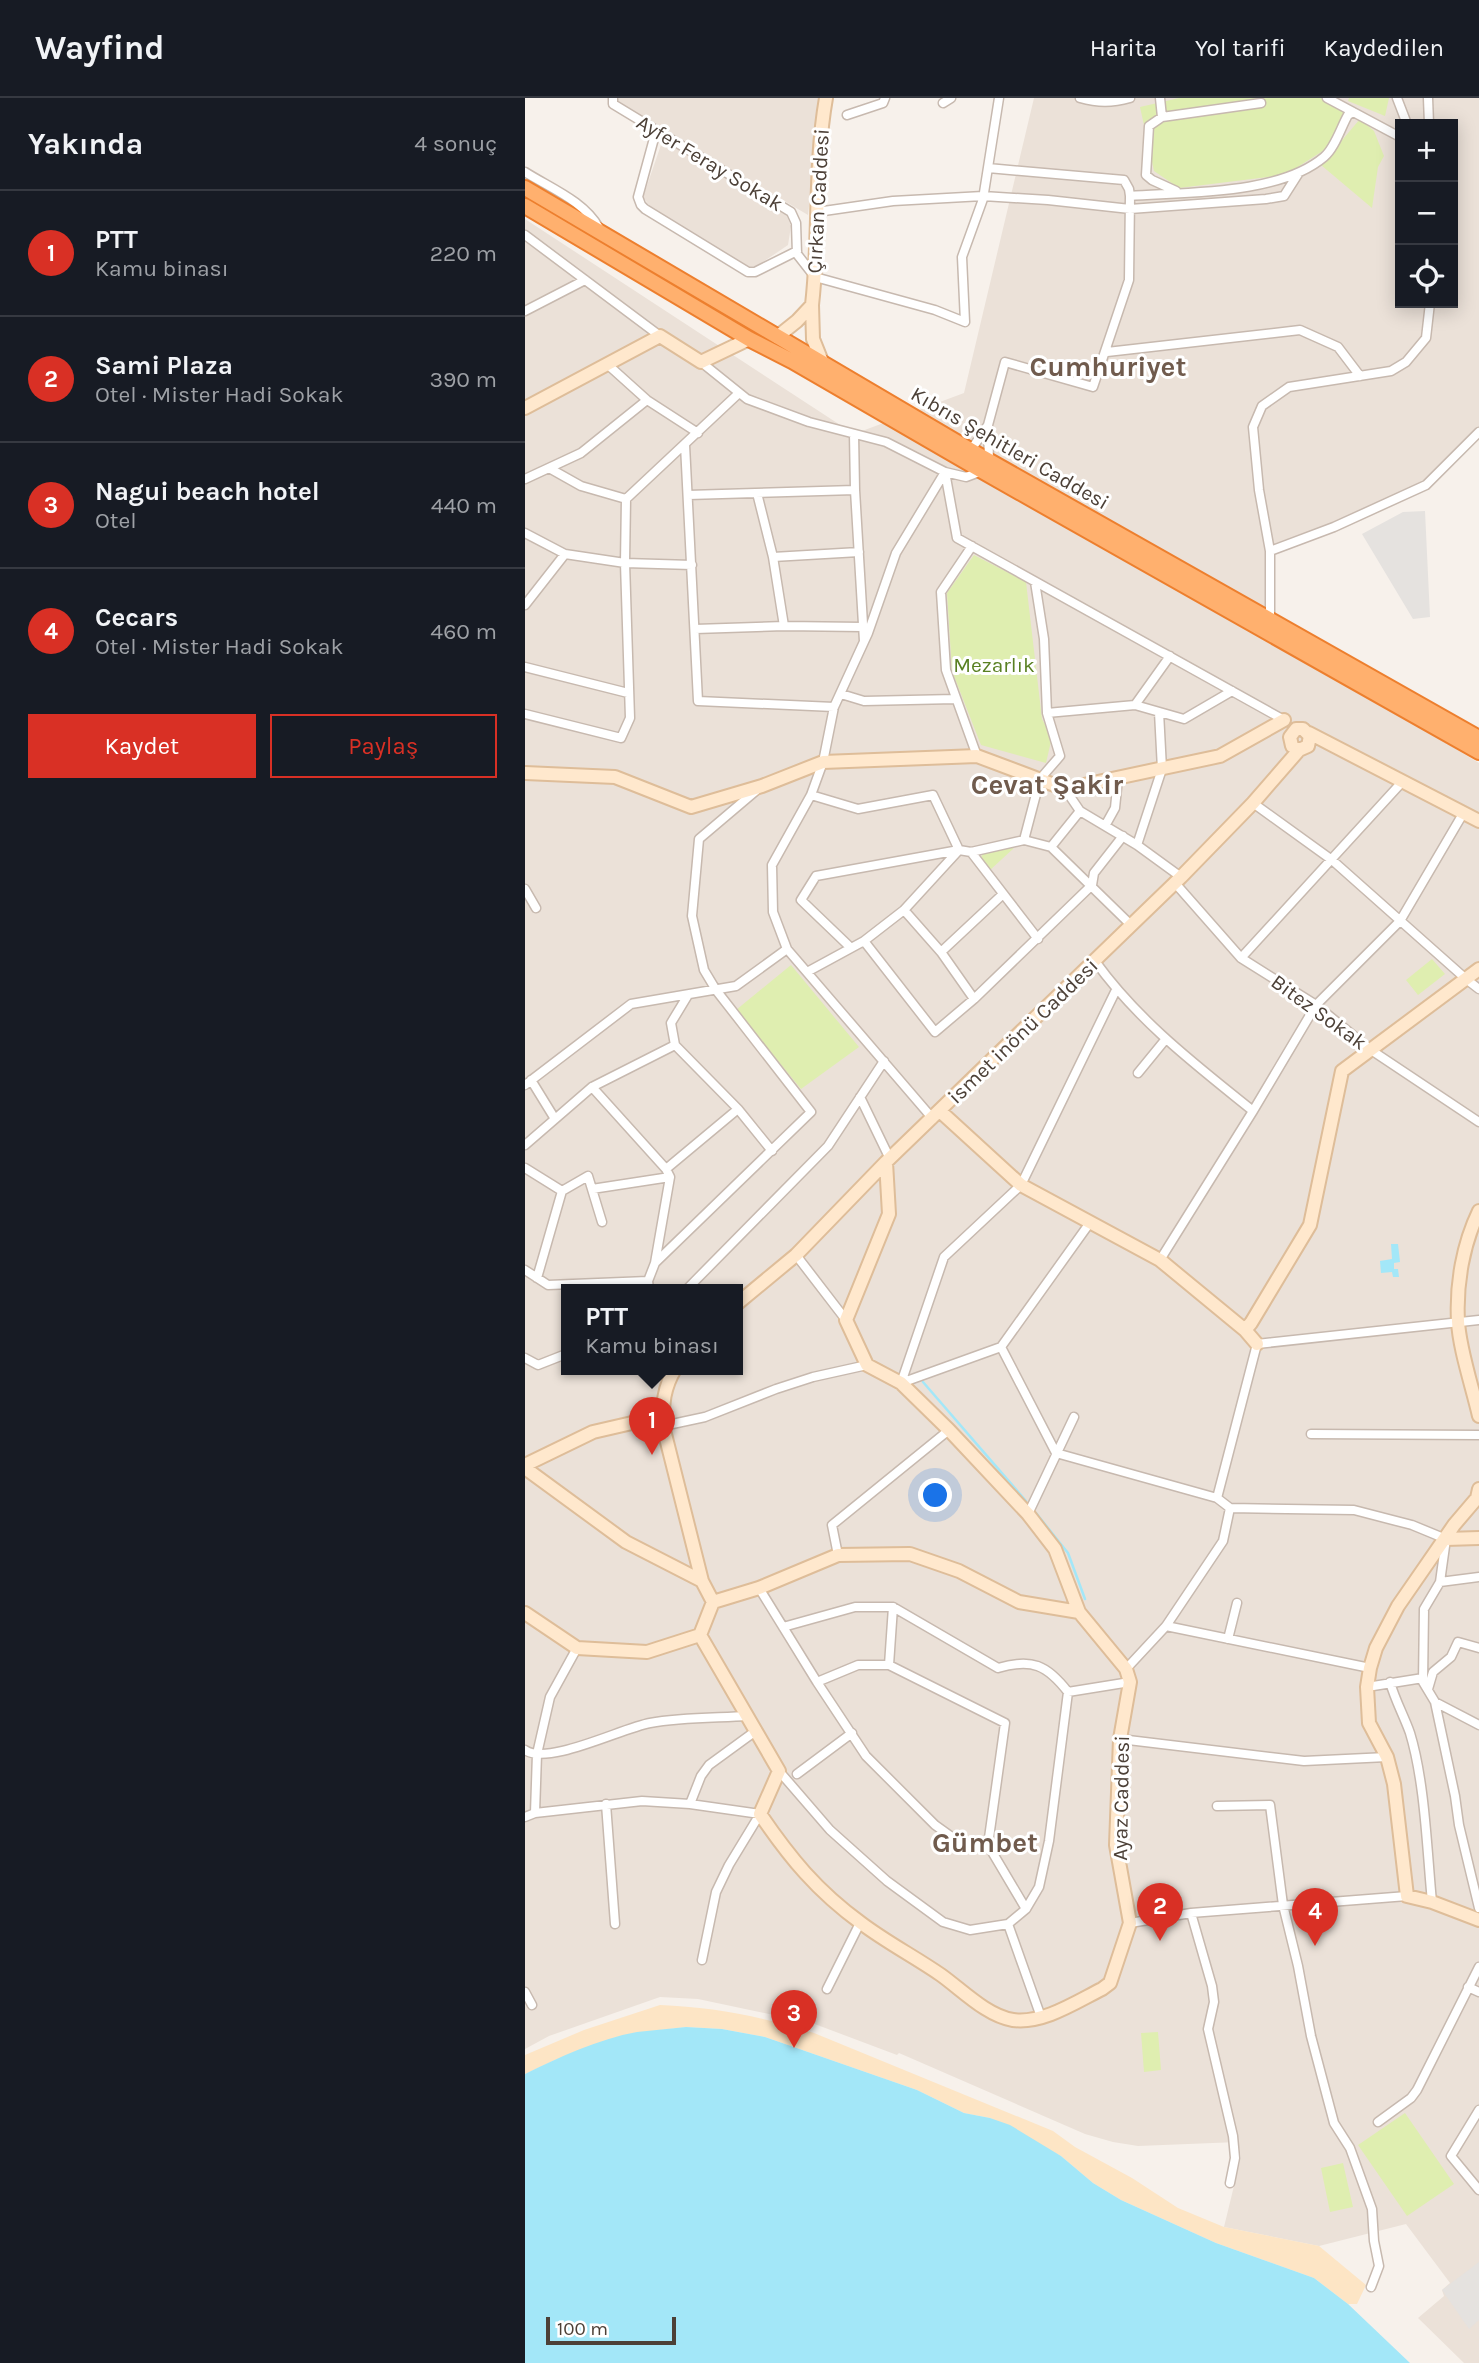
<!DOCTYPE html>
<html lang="tr">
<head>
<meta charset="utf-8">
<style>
  :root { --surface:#171b24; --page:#20242c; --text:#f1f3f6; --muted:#9ea1a6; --line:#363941; --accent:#d93025 }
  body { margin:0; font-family:Karla,sans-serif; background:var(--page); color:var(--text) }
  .controls { position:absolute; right:21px; top:21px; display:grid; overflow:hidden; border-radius:0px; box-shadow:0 4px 18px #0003 }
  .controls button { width:63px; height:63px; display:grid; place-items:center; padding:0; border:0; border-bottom:2px solid var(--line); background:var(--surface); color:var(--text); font:35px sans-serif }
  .scale { position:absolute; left:21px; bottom:18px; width:130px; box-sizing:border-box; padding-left:7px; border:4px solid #4c4037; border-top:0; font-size:19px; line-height:24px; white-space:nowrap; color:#4c4037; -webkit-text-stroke:5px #fff; paint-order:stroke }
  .you { position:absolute; left:411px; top:1398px; width:24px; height:24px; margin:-18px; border:5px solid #fff; border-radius:50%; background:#1a73e8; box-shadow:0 0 0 10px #1a73e833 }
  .badge { display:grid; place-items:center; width:46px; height:46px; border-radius:50%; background:var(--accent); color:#fff; font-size:23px; font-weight:700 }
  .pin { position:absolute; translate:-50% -58px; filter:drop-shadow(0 2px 4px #0008) }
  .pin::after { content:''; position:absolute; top:37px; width:24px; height:21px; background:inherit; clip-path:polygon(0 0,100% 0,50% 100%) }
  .popup { position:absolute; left:36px; top:1186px; width:182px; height:91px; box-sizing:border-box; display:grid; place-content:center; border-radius:0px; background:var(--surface); filter:drop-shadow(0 2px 5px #0005); font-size:23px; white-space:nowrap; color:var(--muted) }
  .popup b { font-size:26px; color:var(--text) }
  .popup::after { content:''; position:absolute; left:50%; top:100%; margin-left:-14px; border:14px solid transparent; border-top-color:var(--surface) }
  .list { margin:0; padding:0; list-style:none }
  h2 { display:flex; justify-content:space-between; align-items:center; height:91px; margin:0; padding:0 28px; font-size:30px }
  h2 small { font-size:23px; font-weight:400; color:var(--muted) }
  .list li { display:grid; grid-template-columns:46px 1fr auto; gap:21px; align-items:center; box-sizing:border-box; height:126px; padding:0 28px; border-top:2px solid var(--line) }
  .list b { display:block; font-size:26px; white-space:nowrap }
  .list p { margin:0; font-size:23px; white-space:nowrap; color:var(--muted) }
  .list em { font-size:23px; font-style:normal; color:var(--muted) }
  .actions { display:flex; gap:14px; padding:21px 28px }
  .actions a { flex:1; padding:16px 0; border:2px solid var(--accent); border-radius:0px; text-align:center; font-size:24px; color:var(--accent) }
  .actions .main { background:var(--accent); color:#fff }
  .icon { flex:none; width:38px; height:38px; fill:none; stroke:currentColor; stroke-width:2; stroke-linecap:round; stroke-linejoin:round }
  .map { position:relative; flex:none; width:954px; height:2265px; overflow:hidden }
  header { display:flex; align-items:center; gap:42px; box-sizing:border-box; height:98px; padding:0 35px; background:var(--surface); border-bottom:2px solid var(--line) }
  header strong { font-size:33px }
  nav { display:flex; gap:38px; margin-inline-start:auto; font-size:24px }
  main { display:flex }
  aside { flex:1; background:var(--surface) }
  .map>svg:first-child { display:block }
  .residential { fill:#ebe1d8; fill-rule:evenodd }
  .green { fill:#dfeeb0 }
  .sand { fill:#fde5c5 }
  .parking { fill:#e5e2df }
  .water { fill:#a3e7f8 }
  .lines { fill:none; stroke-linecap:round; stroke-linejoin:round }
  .stream { stroke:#a3e7f8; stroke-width:2.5 }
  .street-casing { stroke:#c7b9af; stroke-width:11 }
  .secondary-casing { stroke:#debd99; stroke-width:16 }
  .highway-casing { stroke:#ed7f2e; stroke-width:18 }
  .street { stroke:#fff; stroke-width:8 }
  .secondary { stroke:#ffe8cd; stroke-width:12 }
  .highway { stroke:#ffb06e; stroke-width:14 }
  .labels { text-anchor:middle; stroke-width:6; stroke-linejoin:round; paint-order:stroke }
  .street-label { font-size:21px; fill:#4c4037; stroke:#fff }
  .park-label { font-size:21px; fill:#598022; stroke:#fff }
  .district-label { font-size:28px; font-weight:bold; fill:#705b4d; stroke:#fff }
</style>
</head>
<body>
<header>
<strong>Wayfind</strong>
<nav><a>Harita</a><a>Yol tarifi</a><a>Kaydedilen</a></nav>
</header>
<main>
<aside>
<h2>Yakında<small>4 sonuç</small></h2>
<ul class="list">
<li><span class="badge">1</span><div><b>PTT</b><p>Kamu binası</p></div><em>220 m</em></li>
<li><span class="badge">2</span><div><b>Sami Plaza</b><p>Otel · Mister Hadi Sokak</p></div><em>390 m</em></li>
<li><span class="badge">3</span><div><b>Nagui beach hotel</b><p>Otel</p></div><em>440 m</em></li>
<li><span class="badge">4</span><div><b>Cecars</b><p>Otel · Mister Hadi Sokak</p></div><em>460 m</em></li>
</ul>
<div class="actions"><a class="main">Kaydet</a><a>Paylaş</a></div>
</aside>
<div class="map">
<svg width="954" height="2265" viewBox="0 0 954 2265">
  <rect width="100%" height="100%" fill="#f7f1eb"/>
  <path class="residential" d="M94 0H296L283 117 92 3Z
    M509 0H954V337L905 390 746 454 750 530 786 564 954 665V2265H939L893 2220 919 2198 917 2192 925 2185 881 2126 794 2148 699 2129 716 2059 713 2044 613 2048 588 2044 560 2036 374 1955 372 1957 287 1925 173 1901 135 1899 24 1938 0 1951V121L329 336 439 295ZM875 26H928V205H875ZM41 1191H213V1271H41Z
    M141 43 261 116 266 128 263 147 232 168 224 169 127 111 118 99 137 44Z"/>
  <path class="green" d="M654 0H796L823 17 801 51 760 77 654 90 629 73 615 9Z
    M824 0H864L860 18 823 3Z
    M835 21 849 33 859 58 853 69 847 110 796 67Z
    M449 457 501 484 517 621 527 639 521 665 456 647 427 573 422 495Z
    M489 750 464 773 455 763 458 754Z
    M907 861 920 876 893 897 881 882Z
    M266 867 334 949 276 991 211 912Z
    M633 1934 636 1972 619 1974 616 1935Z
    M880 2015 929 2086 882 2118 833 2047Z
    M818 2065 828 2109 805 2114 796 2070Z"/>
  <path class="sand" d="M135 1907C188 1909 239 1919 289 1935L528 2033 550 2049 607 2080 653 2110 699 2129 794 2148 841 2187 832 2206H823L789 2180 691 2145 596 2102 568 2085 536 2058 465 2020 439 2015 392 1992 240 1939 197 1931 161 1929 110 1935 30 1962 0 1976V1957L59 1932Z"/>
  <path class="parking" d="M900 413 905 519 888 521 837 436 878 414Z
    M954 2164V2222L944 2231 917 2192Z"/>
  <path class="water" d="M866 1146H873L875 1164 869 1165V1171H873L874 1179H868L867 1174 856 1175 855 1163 867 1161Z
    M161 1929 197 1931 240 1939 392 1992 439 2015 465 2020 485 2027 536 2058 568 2085 596 2102 691 2145 789 2180 823 2206 885 2265H0V1976C35 1959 73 1941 112 1934 128 1932 145 1931 161 1929Z"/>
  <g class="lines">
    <path class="stream" d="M398 1284 501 1403
      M511 1415 543 1455 560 1501"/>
    <defs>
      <path id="street" d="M88 0V6L266 114 271 125 272 156 290 179 410 212 440 224 437 159 458 101 474 0
        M555 0C573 5 587 5 605 0
        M635 0 637 19
        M802 0 875 39
        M872 0 882 26
        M903 0 904 26
        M418 5 426 0
        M322 17 358 5 360 0
        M131 33 113 99 116 107 120 111 223 174H230L272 153
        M463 70 599 82 604 91 605 98 604 182 568 289 480 264 463 327 464 363
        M0 74C25 90 59 103 74 130
        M651 93 627 82 621 77 624 28 637 19 736 5
        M605 98C662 94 754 97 799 59 810 50 816 29 823 17L828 14
        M292 114 368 103 458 98 523 102 605 111 741 101 759 98 773 76
        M0 137 135 238
        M0 213 60 182
        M582 254 775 232 813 249 835 278
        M176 264 222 301 284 324 361 344 420 374 432 440 759 622
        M82 266 122 302 173 335
        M160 347 173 603 309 609
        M446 352 463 327
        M24 370 56 388 101 401
        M0 381 56 355 122 302
        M330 392 339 543
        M232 395 248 459 334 454
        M163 397 330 392 329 336
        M0 435 40 456 100 465 167 467
        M447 448 416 494 421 572 452 658
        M745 453 809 429 901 387 954 334
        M0 507 40 456
        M745 522V453L734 392 728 329 737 308 764 289 866 273 881 264 901 240 905 205
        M259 528 338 529
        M170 531 259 528 248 459
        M0 569 103 595
        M316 596 339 603 430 601
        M610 607 645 558
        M522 615 610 607 659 621 707 593
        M0 616 96 640 105 620 100 465 101 401 214 295
        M540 691 555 713 612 747 656 779
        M286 697 333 711 408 697 434 752 291 778 276 802 325 849
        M728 705 807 762 941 881 954 891
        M580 728 590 710 593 680
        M499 742 515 681 535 658 522 615 519 541 510 484
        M612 747 637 671 634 614
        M526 749 555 713
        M446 754 513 841
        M650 785 716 860 791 907 846 952 954 1024
        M0 791 11 810
        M379 812 416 854 449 901
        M339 843 410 934 449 901 567 787 569 775 598 738
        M416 854 477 797
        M716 860 878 683
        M570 863C614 924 671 967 728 1013
        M282 874 339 843 379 812 434 752 446 754 499 742 526 749 606 827
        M150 947 213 1011 247 1053
        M613 975 640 942
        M6 982 30 1021
        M0 987 106 906 211 888 262 851
        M67 989 141 1071
        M335 999 365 1061
        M408 1021 262 851 248 814 247 767 286 697 298 664 309 609 343 535 371 455 420 374 441 379 457 373
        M0 1047 67 989 150 947 146 925 163 897
        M0 1070 37 1093
        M67 1091 145 1079
        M564 1126 476 1249 376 1285 419 1159 496 1087 591 892
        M271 1157 321 1222
        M635 1162 728 1013 791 907 875 823 939 714
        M130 1165 145 1079 141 1071 213 1011
        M0 1172 23 1187 123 1183 124 1191
        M12 1180 37 1093 63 1078 77 1124
        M123 1183 130 1165 286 1014 191 892 179 872 167 818 174 741 233 691
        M162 1191 303 1048 359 963
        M476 1249 531 1355 692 1400
        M0 1260 13 1267 41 1256
        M138 1328 180 1319 251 1291 288 1279 342 1267
        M786 1336 954 1337
        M705 1410 829 1412 887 1427 921 1441 915 1484 899 1511 898 1584 910 1604 930 1698 934 1727 954 1810
        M503 1416 549 1319
        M313 1457 307 1427 424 1332
        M915 1484 954 1479
        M234 1490 292 1584 341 1658 410 1727 438 1747H463L480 1625 364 1567H333L292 1584
        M641 1528 845 1570
        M703 1541 712 1505
        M364 1567 368 1509
        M601 1571 641 1528 698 1443 705 1410 692 1400 732 1246 954 1222
        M865 1584C870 1602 879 1618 885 1635 900 1684 902 1753 907 1804
        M842 1589 898 1580
        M903 1591 908 1574 926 1559 933 1544 954 1550
        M543 1594 605 1584
        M910 1604 954 1627
        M595 1641 779 1663 862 1659
        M0 1652C23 1668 97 1630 125 1625 157 1619 191 1620 223 1618
        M254 1673 305 1732 362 1783 418 1824 445 1832 483 1826 501 1811 514 1789 524 1743 543 1594C522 1567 507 1560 473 1570L368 1509H330L258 1529
        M272 1676 327 1635
        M81 1706 90 1826
        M165 1706 176 1678 184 1667 232 1632
        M692 1708 745 1707 758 1807 773 1868 786 1938 809 2025 825 2050 847 2111 849 2143 854 2168 846 2189
        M10 1715 12 1656 25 1599 52 1550
        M0 1719 10 1715 117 1703 165 1706 235 1716 204 1767 191 1794 177 1862
        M463 1747 501 1811
        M666 1815 687 1888 689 1904 683 1931 708 2038 710 2060 705 2085
        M605 1825 666 1815 882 1798
        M483 1826 516 1919
        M943 1889 954 1894
        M302 1891 335 1825
        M0 1894 7 1907
        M954 2012 926 2058 954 2092
        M853 2024 886 2000 892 1992 954 1869"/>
      <path id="secondary" d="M287 207C295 138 289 68 301 0
        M252 239 272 223 287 207 288 241 298 266
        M0 310 135 238 176 264 224 241
        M784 635 954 723
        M0 675 90 679 166 709 237 688 298 664 452 658 540 691 695 658 759 622
        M416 1014 496 1087 635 1162 720 1232 732 1246
        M361 1064 364 1116 321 1222 342 1267 376 1285 424 1332 503 1416 530 1451 554 1514
        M954 1113C938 1146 931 1186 933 1223 934 1250 948 1291 954 1318
        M213 1205 271 1157 361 1064 656 779 728 705 774 652 783 648 785 638 778 631H771L765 639 767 648 774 652
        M720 1232 726 1225 785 1127 817 973 954 871
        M150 1271C139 1289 137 1307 138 1328L177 1483 188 1504 175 1537
        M0 1367 68 1334 107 1325 138 1328
        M0 1370 101 1444 177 1483
        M954 1391 952 1400 929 1427 873 1508 851 1550 845 1570 842 1589 844 1625 862 1659 869 1686 882 1798 907 1804 954 1822
        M921 1441 954 1440
        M0 1515 52 1550 122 1554 175 1537
        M175 1537 254 1673 235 1716C265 1760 292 1793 336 1825 361 1844 390 1859 416 1877 437 1892 462 1918 488 1922 518 1926 551 1904 577 1891L585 1885 605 1825 591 1747 595 1641 605 1584 601 1571 554 1514 494 1504 434 1473 385 1456 313 1457 234 1490 188 1504"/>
      <path id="highway" d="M0 90 452 356 954 640
        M0 108 224 241 267 263 457 373 954 654"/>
    </defs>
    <use href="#street" class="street-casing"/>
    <use href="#secondary" class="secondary-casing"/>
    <use href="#highway" class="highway-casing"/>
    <use href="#street" class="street"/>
    <use href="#secondary" class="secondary"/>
    <use href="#highway" class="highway"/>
  </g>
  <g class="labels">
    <g class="street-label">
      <text transform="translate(185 65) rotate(31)" y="7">Ayfer Feray Sokak</text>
      <text transform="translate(293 103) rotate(-87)" y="7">Çırkan Caddesi</text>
      <text transform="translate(485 350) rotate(30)" y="7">Kıbrıs Şehitleri Caddesi</text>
      <text transform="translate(794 914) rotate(36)" y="7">Bitez Sokak</text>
      <text transform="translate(498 933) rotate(-44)" y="7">ismet inönü Caddesi</text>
      <text transform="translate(596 1700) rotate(-89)" y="7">Ayaz Caddesi</text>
    </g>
    <g class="park-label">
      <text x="469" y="574">Mezarlık</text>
    </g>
    <g class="district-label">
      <text x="583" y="278">Cumhuriyet</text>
      <text x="522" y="696">Cevat Şakir</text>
      <text x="460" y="1754">Gümbet</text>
    </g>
  </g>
</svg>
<div class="controls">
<button>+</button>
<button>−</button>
<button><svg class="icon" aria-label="locate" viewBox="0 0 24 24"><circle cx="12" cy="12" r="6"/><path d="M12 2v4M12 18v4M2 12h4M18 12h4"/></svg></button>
</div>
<div class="scale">100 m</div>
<div class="you"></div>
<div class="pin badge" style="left:127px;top:1357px">1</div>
<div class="popup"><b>PTT</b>Kamu binası</div>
<div class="pin badge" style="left:635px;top:1843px">2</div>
<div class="pin badge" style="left:269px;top:1950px">3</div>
<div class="pin badge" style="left:790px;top:1848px">4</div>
</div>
</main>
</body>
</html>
